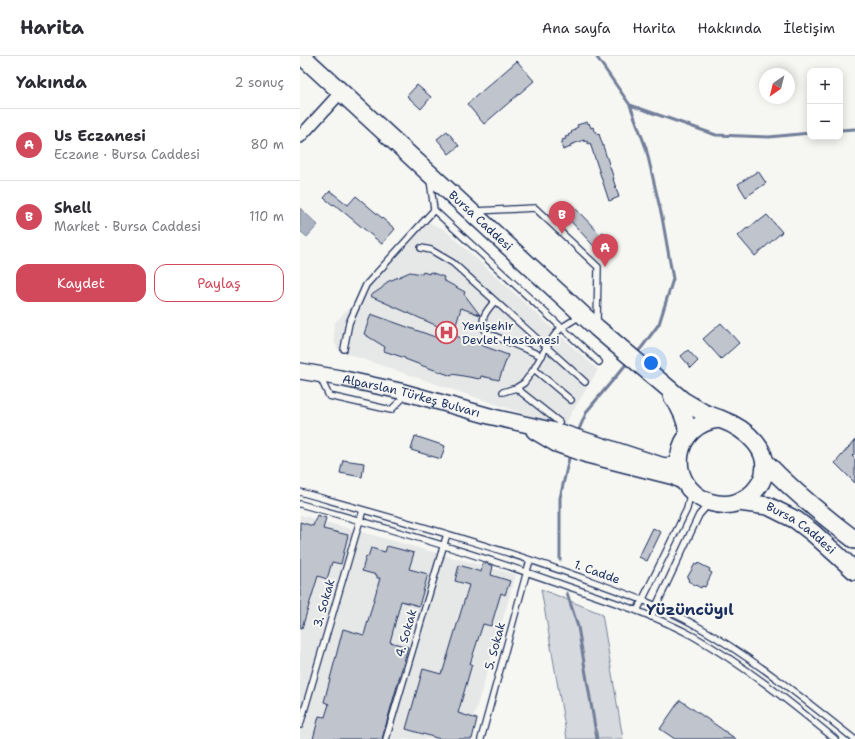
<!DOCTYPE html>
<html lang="tr">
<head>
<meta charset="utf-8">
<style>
  :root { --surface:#fff; --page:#f7f7f7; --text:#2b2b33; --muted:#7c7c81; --line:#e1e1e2; --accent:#d1495b }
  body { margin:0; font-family:"Shantell Sans",sans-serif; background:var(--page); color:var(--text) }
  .controls { position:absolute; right:12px; top:12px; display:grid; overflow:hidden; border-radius:8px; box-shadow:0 2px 10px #0003 }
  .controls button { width:36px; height:36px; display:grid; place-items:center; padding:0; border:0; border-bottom:1px solid var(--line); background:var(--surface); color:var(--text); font:20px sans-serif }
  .compass { position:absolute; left:459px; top:12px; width:36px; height:36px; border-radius:50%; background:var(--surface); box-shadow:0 2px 10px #0003; rotate:215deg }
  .you { position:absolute; left:351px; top:307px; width:14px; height:14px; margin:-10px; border:3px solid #fff; border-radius:50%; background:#1a73e8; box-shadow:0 0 0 6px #1a73e833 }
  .badge { display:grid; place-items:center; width:26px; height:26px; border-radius:50%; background:var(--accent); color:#fff; font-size:13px; font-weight:700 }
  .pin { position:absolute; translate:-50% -33px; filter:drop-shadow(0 1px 2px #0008) }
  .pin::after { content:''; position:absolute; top:21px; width:14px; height:12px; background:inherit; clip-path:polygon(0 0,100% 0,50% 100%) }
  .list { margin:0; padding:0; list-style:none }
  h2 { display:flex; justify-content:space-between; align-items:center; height:52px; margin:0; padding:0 16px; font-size:17px }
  h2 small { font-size:13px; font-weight:400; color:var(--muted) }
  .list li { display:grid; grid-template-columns:26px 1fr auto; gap:12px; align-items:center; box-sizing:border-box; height:72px; padding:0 16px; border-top:1px solid var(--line) }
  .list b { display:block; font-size:15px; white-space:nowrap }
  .list p { margin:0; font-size:13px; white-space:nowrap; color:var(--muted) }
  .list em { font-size:13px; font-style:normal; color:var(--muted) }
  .actions { display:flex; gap:8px; padding:12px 16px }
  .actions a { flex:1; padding:9px 0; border:1px solid var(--accent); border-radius:12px; text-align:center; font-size:14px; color:var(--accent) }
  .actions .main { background:var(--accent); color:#fff }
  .map { position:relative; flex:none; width:555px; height:683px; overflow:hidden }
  header { display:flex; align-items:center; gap:24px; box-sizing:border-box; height:56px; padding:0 20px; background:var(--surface); border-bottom:1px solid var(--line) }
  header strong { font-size:19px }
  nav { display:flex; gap:22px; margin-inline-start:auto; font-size:14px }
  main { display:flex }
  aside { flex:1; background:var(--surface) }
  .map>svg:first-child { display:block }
  .built { fill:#e6e7e7 }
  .green { fill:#d6d9dd; stroke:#78849e }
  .water { fill:#abb2c0; stroke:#717e99 }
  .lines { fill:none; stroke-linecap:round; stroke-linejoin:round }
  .stream { stroke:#717e99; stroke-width:3 }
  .building { fill:#c0c4cd; stroke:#1b2f5e }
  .lane-casing { stroke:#1b2f5e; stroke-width:8 }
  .street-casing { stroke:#1b2f5e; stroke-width:14 }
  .secondary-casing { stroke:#1b2f5e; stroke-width:18 }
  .primary-casing { stroke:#1b2f5e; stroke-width:20 }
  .lane { stroke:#f6f6f2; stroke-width:5.5 }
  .street { stroke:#f6f6f2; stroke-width:11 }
  .secondary { stroke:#f6f6f2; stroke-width:15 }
  .primary { stroke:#f6f6f2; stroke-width:17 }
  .labels { text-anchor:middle; stroke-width:4; stroke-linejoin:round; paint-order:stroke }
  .street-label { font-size:12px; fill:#1b2f5e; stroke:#f6f6f2 }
  .poi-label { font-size:12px; fill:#1b2f5e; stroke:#f6f6f2; text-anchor:start }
  .district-label { font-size:16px; font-weight:bold; fill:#1b2f5e; stroke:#f6f6f2 }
</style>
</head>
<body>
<header>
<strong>Harita</strong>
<nav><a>Ana sayfa</a><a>Harita</a><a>Hakkında</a><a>İletişim</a></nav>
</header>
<main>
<aside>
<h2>Yakında<small>2 sonuç</small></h2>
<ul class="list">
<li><span class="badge">A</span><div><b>Us Eczanesi</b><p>Eczane · Bursa Caddesi</p></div><em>80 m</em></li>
<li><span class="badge">B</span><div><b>Shell</b><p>Market · Bursa Caddesi</p></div><em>110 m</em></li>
</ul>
<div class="actions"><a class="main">Kaydet</a><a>Paylaş</a></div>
</aside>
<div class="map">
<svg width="555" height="683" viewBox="0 0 555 683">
  <rect width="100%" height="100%" fill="#f6f6f2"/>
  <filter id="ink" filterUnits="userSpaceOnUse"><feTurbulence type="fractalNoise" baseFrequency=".025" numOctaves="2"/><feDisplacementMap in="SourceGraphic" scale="8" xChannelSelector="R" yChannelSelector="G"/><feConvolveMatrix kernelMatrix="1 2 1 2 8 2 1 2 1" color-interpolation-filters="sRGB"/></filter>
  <g filter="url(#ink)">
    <path class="built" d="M128 166 144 173 298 314 263 371 39 295 34 286V268Z
      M0 459 216 519 167 683H0Z"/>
    <path class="green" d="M241 533 302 558 323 683H267Z"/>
    <path class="water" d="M0 152 18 169 7 181 0 175Z"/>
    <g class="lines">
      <path class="stream" d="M296 0 330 49 346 92 362 161 373 223 359 268 342 291 336 298
        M330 49 416 79 469 81 510 77
        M540 74 555 73
        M277 378 287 355 328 306
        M260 504V442L270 398
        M267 537 278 571 297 683"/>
    </g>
    <path class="building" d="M217 5 234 25 184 68 167 48Z
      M117 29 131 41 121 53 107 40Z
      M287 66 288 68 289 67 291 72 293 71 294 75H296L298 79 299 78 314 123H313L319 141 309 145 290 87 288 88 287 85 285 86 284 84 270 89 271 91 263 94 261 87 263 86 262 84 266 83 265 81 269 80 268 79 272 77 271 76 275 74 274 73 278 71 277 69Z
      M147 75 159 90 149 98 137 83Z
      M458 115 466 127 446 141 438 128Z
      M30 135 48 149 56 140 95 173 82 188 34 148 33 149 24 142Z
      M273 150 300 178 303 176 315 189 303 200 265 159Z
      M467 159 482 176 455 200 438 180 447 172 448 173 457 165 458 166Z
      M110 216 122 218 123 216 129 218 130 216 144 221 143 224 165 236 164 238 180 259 161 252 153 279 208 299 199 324 181 320 180 323 152 318V320L126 311 105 303V302L84 295 85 291 64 278 71 258 138 282 142 272 70 240 82 232 87 226Z
      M421 267 439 287 421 303 403 283Z
      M388 294 398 305 391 312 381 300Z
      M115 380 145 390 141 403 111 394Z
      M555 384V397L552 400 555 403V427L535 407Z
      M43 404 64 407 62 421 40 417Z
      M17 459 26 462 23 473 48 479 41 508 32 506 27 523 18 520 2 572H0V466L13 470Z
      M353 472 361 476 347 505 339 501Z
      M87 490 114 497 109 513 128 518 119 550 101 545 90 586 108 591 82 683H13L19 660 25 661 29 648 24 646 43 573 64 579 80 522H77V519L62 515 66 500 68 501 71 492 85 496Z
      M183 506 193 510 191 519 210 525 205 539 201 537 191 570 183 568 170 608H172L158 657 177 663 172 683H140L106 673 123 613 141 618 142 615H143L169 529 155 525 159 509 181 516Z
      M398 507 410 513 409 515 412 517 405 531 402 530 401 532 388 525 389 523 387 522 395 508 397 509Z
      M380 644 436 683H375L360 673Z"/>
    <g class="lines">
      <defs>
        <path id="lane" d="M130 124 134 154 299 306
          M176 155 235 152 298 211 297 268
          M121 192 131 194 153 207 285 326
          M195 245C186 255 178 264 187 277L242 300
          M44 293 49 267 66 229 134 154
          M234 313 271 344
          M20 321 29 340 91 354 106 339
          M216 332 259 366
          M203 336 216 332 224 327 234 313 246 292 254 280 261 272 280 260
          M0 436C92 462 184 487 274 519 316 534 358 548 397 570 453 602 504 643 554 683
          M0 448C88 472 175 498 261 528 304 543 353 558 393 580 444 609 490 646 535 683
          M337 555 387 453 390 438
          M351 561 399 459 406 451 410 450
          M0 669 63 454
          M86 683 147 478
          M181 683 230 504"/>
        <path id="street" d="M0 81 41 36"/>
        <g id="secondary">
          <path id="s1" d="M0 315 40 322 100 335 193 361 260 376 364 410 373 409 379 401"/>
          <path d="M234 375 256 388 287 399 374 421 385 427"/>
        </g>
        <g id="primary">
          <path id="s2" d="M2 0 297 272 382 344 404 357 420 363"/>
          <path d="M372 340C381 352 387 364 388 379"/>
          <path d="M420 363C445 372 476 396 461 426 457 433 452 439 444 443 433 450 422 450 409 446 364 429 372 367 420 363Z"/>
          <path d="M465 406C494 436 522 459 555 484"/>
          <path id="s3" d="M439 446 468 450 496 464 513 477 555 515"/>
        </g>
      </defs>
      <use href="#lane" class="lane-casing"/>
      <use href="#street" class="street-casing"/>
      <use href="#secondary" class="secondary-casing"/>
      <use href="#primary" class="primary-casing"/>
      <use href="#lane" class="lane"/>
      <use href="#street" class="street"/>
      <use href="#secondary" class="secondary"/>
      <use href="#primary" class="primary"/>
    </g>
  </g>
  <defs>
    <symbol id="hospital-ring" viewBox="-11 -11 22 22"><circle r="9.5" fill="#f6f6f2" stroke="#d1495b" stroke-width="1.5"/><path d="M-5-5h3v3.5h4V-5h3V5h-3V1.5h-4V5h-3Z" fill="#d1495b"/></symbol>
  </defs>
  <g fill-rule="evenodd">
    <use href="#hospital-ring" x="134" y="264" width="25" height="25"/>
  </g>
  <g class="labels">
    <g class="street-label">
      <text dy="4" stroke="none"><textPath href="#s2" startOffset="243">Bursa Caddesi</textPath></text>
      <text dy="4" stroke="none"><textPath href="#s1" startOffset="114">Alparslan Türkeş Bulvarı</textPath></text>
      <text dy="4" stroke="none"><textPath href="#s3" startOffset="69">Bursa Caddesi</textPath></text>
      <text transform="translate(297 516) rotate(20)" y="4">1. Cadde</text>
      <text transform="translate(24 547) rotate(-74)" y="4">3. Sokak</text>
      <text transform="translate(106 577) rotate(-74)" y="4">4. Sokak</text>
      <text transform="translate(195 590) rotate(-75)" y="4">5. Sokak</text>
    </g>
    <g class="poi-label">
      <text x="162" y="274">Yenişehir<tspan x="162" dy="14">Devlet Hastanesi</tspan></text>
    </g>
    <g class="district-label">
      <text x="390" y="559">Yüzüncüyıl</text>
    </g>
  </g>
</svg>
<div class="controls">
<button>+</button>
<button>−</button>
</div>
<svg class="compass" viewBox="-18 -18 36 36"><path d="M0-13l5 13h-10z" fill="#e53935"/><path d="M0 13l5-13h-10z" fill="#7c7c81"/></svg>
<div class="you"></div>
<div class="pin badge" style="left:305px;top:211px">A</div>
<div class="pin badge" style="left:262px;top:178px">B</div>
</div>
</main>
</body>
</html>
